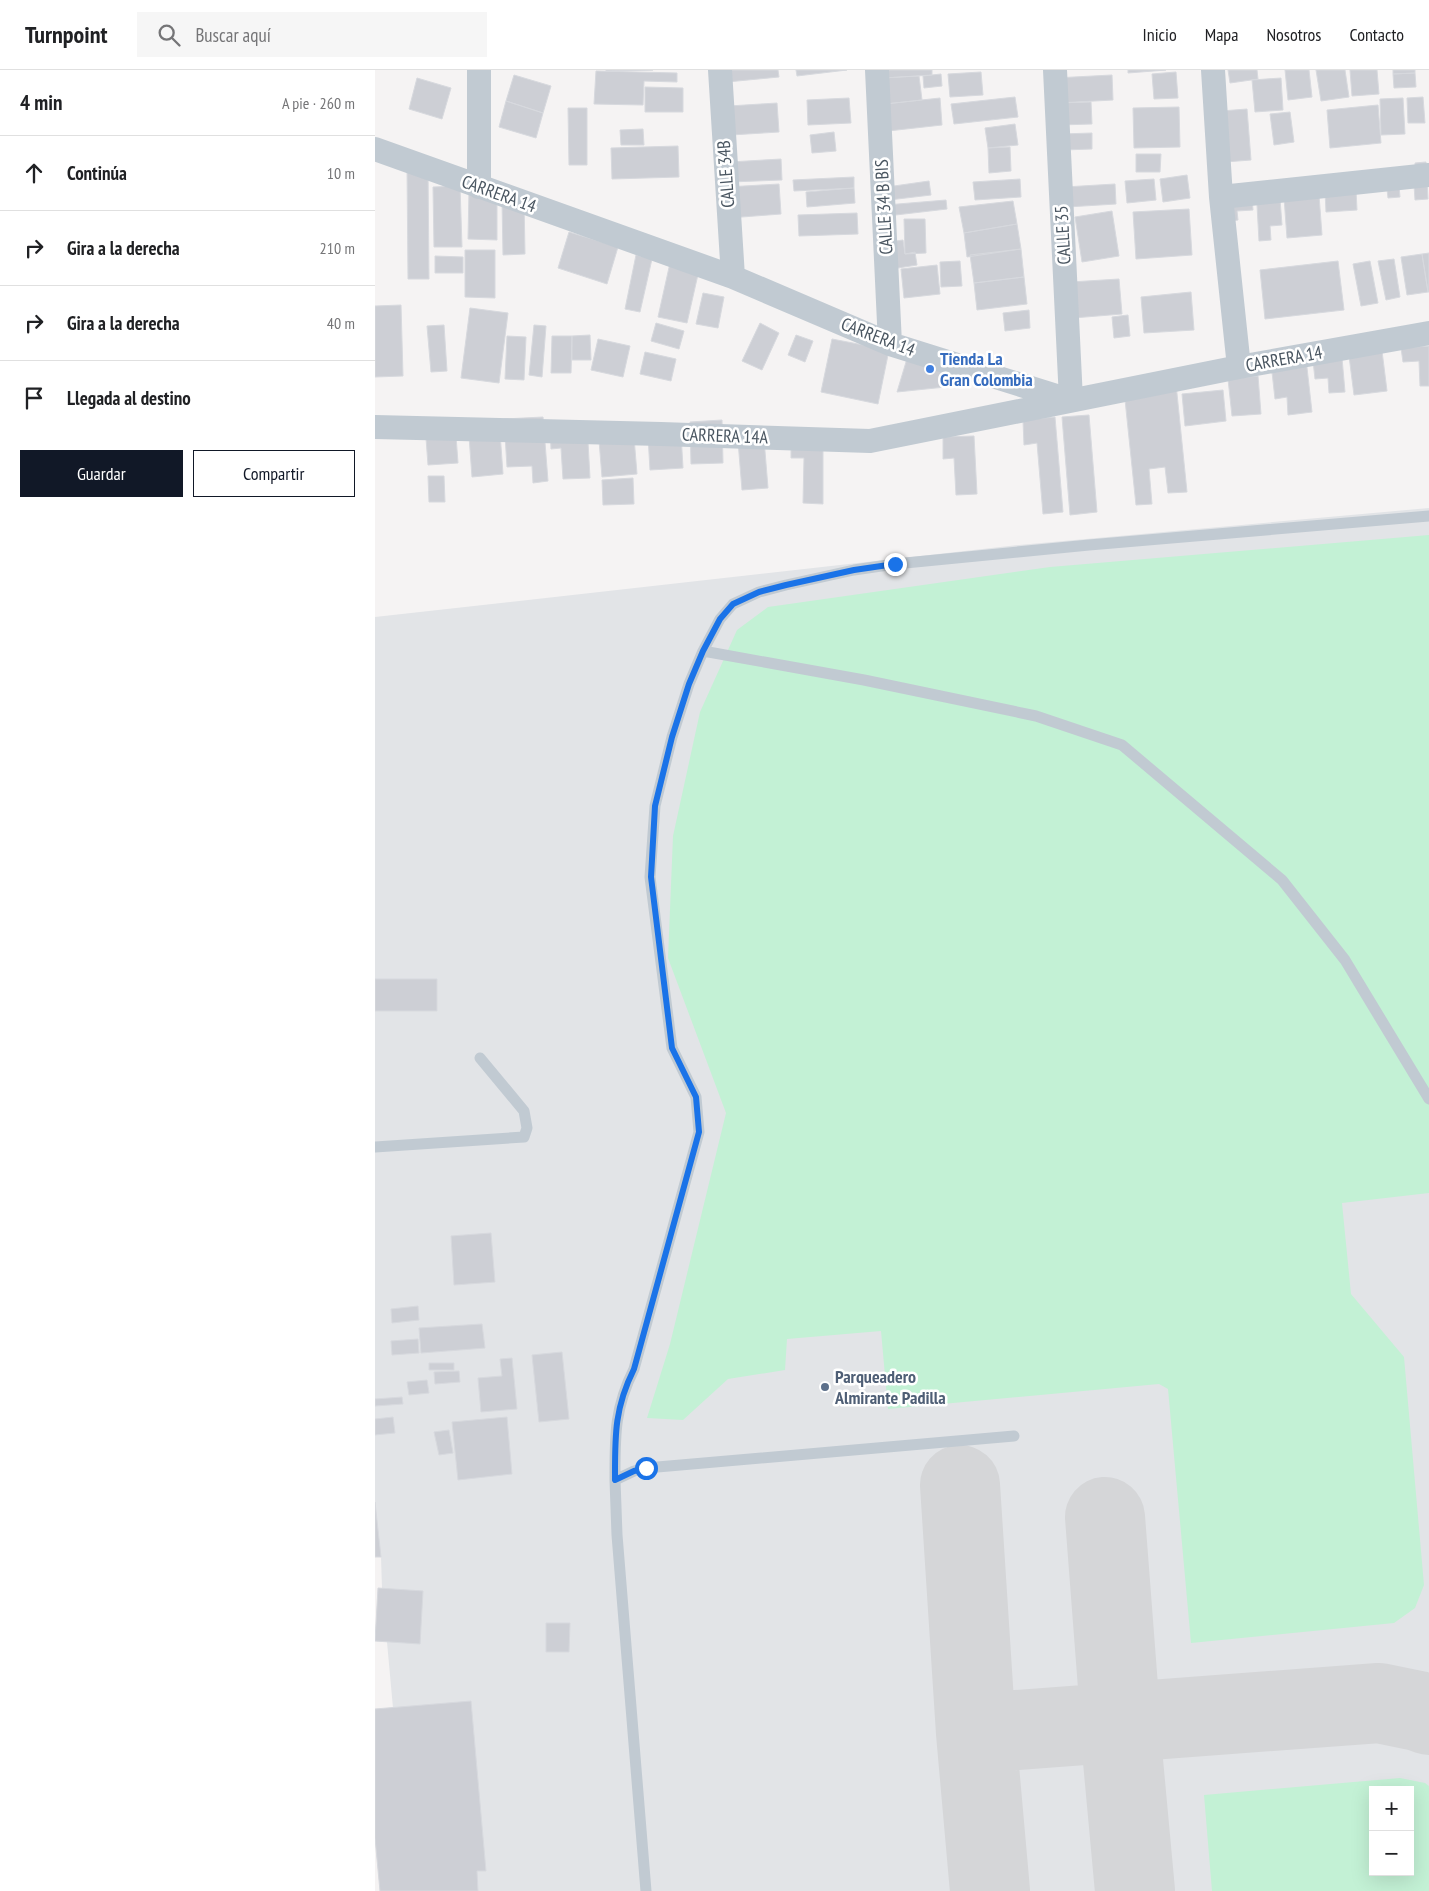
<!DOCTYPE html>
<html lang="es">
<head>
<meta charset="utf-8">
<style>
  :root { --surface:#fff; --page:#f6f6f6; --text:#202124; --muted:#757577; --line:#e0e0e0; --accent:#111827 }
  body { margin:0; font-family:"PT Sans Narrow",sans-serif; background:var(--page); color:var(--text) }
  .controls { position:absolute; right:15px; bottom:15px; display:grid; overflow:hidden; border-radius:0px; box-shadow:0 5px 20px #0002 }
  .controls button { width:45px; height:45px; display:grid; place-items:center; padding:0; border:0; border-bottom:1px solid var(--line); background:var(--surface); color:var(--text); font:25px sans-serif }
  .stop { position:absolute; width:15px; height:15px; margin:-11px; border:4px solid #1a73e8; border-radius:50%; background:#fff }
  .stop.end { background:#1a73e8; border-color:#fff; box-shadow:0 1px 5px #0008 }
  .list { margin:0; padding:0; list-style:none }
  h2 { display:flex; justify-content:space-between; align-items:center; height:65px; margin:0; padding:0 20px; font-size:21px }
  h2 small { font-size:16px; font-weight:400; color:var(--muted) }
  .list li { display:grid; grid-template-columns:32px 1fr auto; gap:15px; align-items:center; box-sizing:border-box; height:75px; padding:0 20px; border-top:1px solid var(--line) }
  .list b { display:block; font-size:19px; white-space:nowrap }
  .list em { font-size:16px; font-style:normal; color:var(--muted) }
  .actions { display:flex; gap:10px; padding:15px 20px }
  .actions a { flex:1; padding:11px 0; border:1px solid var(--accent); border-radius:0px; text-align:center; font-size:18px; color:var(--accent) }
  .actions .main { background:var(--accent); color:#fff }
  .icon { flex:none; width:28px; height:28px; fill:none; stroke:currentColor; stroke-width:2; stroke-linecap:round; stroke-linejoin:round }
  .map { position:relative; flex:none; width:1054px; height:1821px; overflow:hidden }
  header { display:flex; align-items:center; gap:30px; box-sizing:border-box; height:70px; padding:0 25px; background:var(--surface); border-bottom:1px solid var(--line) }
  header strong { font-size:24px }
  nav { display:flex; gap:28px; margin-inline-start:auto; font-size:18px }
  .search { width:350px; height:45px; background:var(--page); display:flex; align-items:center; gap:12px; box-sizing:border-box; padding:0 18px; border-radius:0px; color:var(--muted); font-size:19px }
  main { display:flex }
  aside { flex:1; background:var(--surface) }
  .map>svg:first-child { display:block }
  .airport { fill:#e2e4e7; fill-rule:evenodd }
  .green { fill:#c3f1d5; fill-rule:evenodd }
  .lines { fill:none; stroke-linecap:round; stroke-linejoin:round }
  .taxiway { stroke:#d5d6d8; stroke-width:80 }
  .building { fill:#cdcfd5; stroke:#d7d9de }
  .lane { stroke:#c1cad2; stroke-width:11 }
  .street { stroke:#c1cad2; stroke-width:24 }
  .route { stroke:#1a73e8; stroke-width:6 }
  .shop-dot { fill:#3f7fe0; stroke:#fff; stroke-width:2 }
  .service-dot { fill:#5c6f8a; stroke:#fff; stroke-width:2 }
  .labels { text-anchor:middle; stroke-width:5; stroke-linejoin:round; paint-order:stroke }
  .street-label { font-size:18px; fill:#4a5661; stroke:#fff }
  .shop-label { font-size:18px; font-weight:bold; fill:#366cbe; stroke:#fff; text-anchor:start }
  .service-label { font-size:18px; font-weight:bold; fill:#4e5e75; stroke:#fff; text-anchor:start }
</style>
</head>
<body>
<header>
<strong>Turnpoint</strong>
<div class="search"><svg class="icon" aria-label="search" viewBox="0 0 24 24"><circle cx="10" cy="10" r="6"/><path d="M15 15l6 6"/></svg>Buscar aquí</div>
<nav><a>Inicio</a><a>Mapa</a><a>Nosotros</a><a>Contacto</a></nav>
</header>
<main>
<aside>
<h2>4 min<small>A pie · 260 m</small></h2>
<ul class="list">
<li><svg class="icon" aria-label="ahead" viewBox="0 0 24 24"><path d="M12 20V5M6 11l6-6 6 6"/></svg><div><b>Continúa</b></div><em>10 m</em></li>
<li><svg class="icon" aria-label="right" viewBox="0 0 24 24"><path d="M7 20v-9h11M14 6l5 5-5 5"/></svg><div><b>Gira a la derecha</b></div><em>210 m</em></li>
<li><svg class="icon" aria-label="right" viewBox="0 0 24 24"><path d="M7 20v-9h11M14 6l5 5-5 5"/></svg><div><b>Gira a la derecha</b></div><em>40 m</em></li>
<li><svg class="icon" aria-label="arrive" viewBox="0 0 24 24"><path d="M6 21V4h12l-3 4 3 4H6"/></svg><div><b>Llegada al destino</b></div></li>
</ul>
<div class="actions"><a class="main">Guardar</a><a>Compartir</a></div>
</aside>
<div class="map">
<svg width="1054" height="1821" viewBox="0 0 1054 1821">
  <rect width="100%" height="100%" fill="#f5f3f3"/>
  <path class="airport" d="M1054 438V1821H5L0 1768V1639L18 1638 12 1572 0 1571 3 1518H7L6 1487H0V547L644 475ZM998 1720H1035V1802H998Z"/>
  <path class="green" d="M1054 465V1123L967 1133 976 1224 1029 1287 1049 1515 1040 1538 1019 1553 816 1573 793 1319 784 1314 513 1339 506 1261 412 1269 410 1300 353 1309 308 1350 272 1348 295 1274 351 1043 293 888 298 766 325 642 362 560 393 537 675 497Z
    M1025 1708 1050 1713 1054 1716V1821H837L829 1725ZM998 1720H1035V1802H998Z"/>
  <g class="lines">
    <path class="taxiway" d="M585 1415 601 1663 615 1821
      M730 1447 744 1630 750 1641 766 1650
      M601 1663 1004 1633 1043 1641 1054 1645
      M760 1821 747 1680C749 1665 753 1658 766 1650"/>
  </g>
  <path class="building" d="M231 0H278L231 1Z
    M351 0H403L404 7 352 12Z
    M421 0H472L422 6Z
    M507 0H557V5L508 8Z
    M753 0H791L753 3Z
    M853 0H882L883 9 855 13Z
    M910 0H934L937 27 913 30Z
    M941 0H970L974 27 946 31Z
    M975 0H1002L1004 24 977 26Z
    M1018 0H1040V3L1018 4Z
    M221 1 302 3V12L269 11 268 35 219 34Z
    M606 2 608 25 575 27 573 4Z
    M801 2 803 28 779 29 777 4Z
    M1040 3 1041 17 1019 18 1018 4Z
    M566 4 567 16 549 18 548 6Z
    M139 5 176 16 168 43 131 31Z
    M737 5 738 30 682 33 680 8Z
    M544 6 547 30 510 34 508 8Z
    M42 8 76 18 67 49 34 39Z
    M906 8 908 40 880 42 877 10Z
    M270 17 308 18V42H270Z
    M640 27 643 47 579 54 576 34Z
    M1048 27 1050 53H1033L1032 28Z
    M474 28 476 53 433 55 432 30Z
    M565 28 567 55 513 61 510 34Z
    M1028 28 1030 64 1006 65 1005 29Z
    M131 31 168 43 161 68 124 57Z
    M716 32 717 54 683 55 682 33Z
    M402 33 404 62 356 65 354 36Z
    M1003 35 1006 73 955 78 952 40Z
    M804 37 805 77 759 78 758 38Z
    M193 38H212V95H194Z
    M872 39 876 90 850 92 846 41Z
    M915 42 919 72 899 75 895 44Z
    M640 54 643 75 613 78 610 58Z
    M268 59 269 75H246L245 60Z
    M459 62 461 81 437 83 435 65Z
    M717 63V79L688 80 687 64Z
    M303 76 304 107 237 109 236 78Z
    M635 77 636 101 614 103 613 78Z
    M761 84H786L785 102H761Z
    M406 89 407 110 356 112 355 92Z
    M1051 92 1053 129 1040 130 1039 115 1024 116 1025 127 1013 128 1010 102 1040 100V93Z
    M32 97H53L54 209H33Z
    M812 105 815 128 788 132 785 109Z
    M479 107V118L419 121 418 110Z
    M645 109 646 127 600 130 598 112Z
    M779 109 781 130 752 133 750 111Z
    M554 111 556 125 514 130 512 117Z
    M943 112 947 165 912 168 908 114Z
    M404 114 406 144 354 148 352 117Z
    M740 114 741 134 692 137 690 117Z
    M85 116 87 177H59L58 117Z
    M876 116 878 140 862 141 863 150 856 151 853 118Z
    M904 116 907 155 895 156 896 170 884 171 881 117Z
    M479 118 480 133 432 137 431 122Z
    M981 120 982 140 951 142 950 121Z
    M94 121 122 122V170L93 169Z
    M127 130H149L150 184 128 185Z
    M571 130 572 139 512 146 511 135Z
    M638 131 642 154 589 163 584 137Z
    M814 139 817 185 761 189 758 142Z
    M737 141 744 186 707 192 700 147Z
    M482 143 483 164 424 166 423 145Z
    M529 149H550L551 183 530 184Z
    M642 154 646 179 592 187 589 163Z
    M194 162 243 177 232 214 183 198Z
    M528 170 530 184 540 182 542 195 510 200 506 173Z
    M646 179 649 207 599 213 595 185Z
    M90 180H120V228L90 227Z
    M1054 183V222H1053L1047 184Z
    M1047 184 1053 222 1032 225 1026 187Z
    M261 185 277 189 265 242 250 239Z
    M60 186 88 187V203H60Z
    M1019 189 1025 227 1011 230 1003 191Z
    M585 191 587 216 566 217 565 192Z
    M963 191 969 240 890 249 885 200Z
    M995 191 1003 233 986 236 978 194Z
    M295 193 324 200 312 253 283 247Z
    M562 195 565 224 529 228 526 199Z
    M649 207 652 234 602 240 599 213Z
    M744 209 747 244 698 248 696 212Z
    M816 222 819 260 769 263 766 227Z
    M328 223 349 227 343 258 321 254Z
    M26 235 28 306 0 307V236Z
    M95 238 133 243 124 313 86 308Z
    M654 240 655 258 630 261 628 243Z
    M753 245 755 266 739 268 737 247Z
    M281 253 309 261 304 279 276 271Z
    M385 253 404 263 387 300 367 291Z
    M69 255 72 301 56 302 52 256Z
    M159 255 171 256 167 307 154 305Z
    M215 265 216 290H197V266Z
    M421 265 438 271 430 292 413 285Z
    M132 266 151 267 149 310 130 309Z
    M177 266H197L196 303H176Z
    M223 269 255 276 248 307 216 300Z
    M457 269 514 280 503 334 446 322Z
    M1054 276V316H1045L1044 291 1028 292 1026 278Z
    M1007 281 1012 321 979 325 974 286Z
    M270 282 301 289 296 311 265 304Z
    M534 282 584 296 580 316 522 322Z
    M967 288 970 322 954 323 953 308 940 309 938 291Z
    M931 289 937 342 913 345 912 327 900 329 896 293Z
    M883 306 886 344 857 346 853 309Z
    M801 314 812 422 793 423 790 397 774 399 777 434 761 435 749 320Z
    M848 320 851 351 810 356 807 324Z
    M714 345 722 442 695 445 687 347Z
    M168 347 173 411 158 413 157 396 132 397 129 349Z
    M680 347 688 442 668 444 662 373 649 375 648 350Z
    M124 349 128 404 97 407 93 352Z
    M347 350 348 393 316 394 315 352Z
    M212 354 215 408 188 409 186 378 176 379 175 355Z
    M258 355 262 404 227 407 223 358Z
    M306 364 308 398 275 400 273 366Z
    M81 366 83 393 53 395 51 368Z
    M599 366 602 424 581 425 579 388 568 389V367Z
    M389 369 393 418 367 420 363 371Z
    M416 371H448V434L428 433 429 388H416Z
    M53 406H69L70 432H54Z
    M258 408 259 434 228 435 227 410Z
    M0 909H62V941H0Z
    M116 1163 120 1212 79 1215 76 1166Z
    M43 1236 44 1250 17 1253 16 1239Z
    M107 1254 110 1278 46 1283 44 1258Z
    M43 1269 44 1283 17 1285 16 1271Z
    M187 1282 194 1349 164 1352 157 1285Z
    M137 1288 142 1339 106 1342 103 1308 127 1306 125 1289Z
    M54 1293H79V1300H54Z
    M84 1301 85 1312 60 1314 59 1302Z
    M52 1310 54 1323 34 1325 32 1312Z
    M27 1327 28 1334 0 1336V1329Z
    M18 1347 20 1363 0 1365V1349Z
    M132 1347 137 1404 83 1410 77 1352Z
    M74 1360 78 1383 64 1385 59 1362Z
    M0 1432 6 1487H0Z
    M3 1518 48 1521 45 1574 0 1571Z
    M171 1553H195L194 1582H171Z
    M96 1631 111 1801H102L103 1821H5L0 1768V1639Z"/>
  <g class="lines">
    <path class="lane" d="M328 581 489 610 661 646 747 675 907 810 970 890 1054 1029
      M0 1077 149 1067 152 1058 149 1041 105 988
      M240 1410C240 1367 239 1339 259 1299L324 1062 321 1027 297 978 275 807 280 736 297 667 314 614 328 581 345 549 358 534 384 522 411 515 479 500 520 494 714 475 1054 446
      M271 1821 242 1465 240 1410 259 1401 271 1398 639 1366"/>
    <path class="street" d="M345 0 358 207
      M502 0 515 274
      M680 0 696 330
      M838 0 846 127 864 297
      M0 79 358 207 515 274 694 330
      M104 117V0
      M846 127 1054 105
      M0 357 286 364 495 371 864 297 1054 263"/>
  </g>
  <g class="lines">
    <path class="route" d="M271 1398 259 1401 240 1410C240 1367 239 1339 259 1299L324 1062 321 1027 297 978 276 807 280 736 297 667 314 614 328 581 345 549 358 534 384 522 411 515 479 500 520 494"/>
  </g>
  <circle class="shop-dot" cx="555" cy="299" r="5"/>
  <circle class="service-dot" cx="450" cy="1317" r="5"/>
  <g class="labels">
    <g class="street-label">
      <text transform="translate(351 104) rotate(-94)" y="6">CALLE 34B</text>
      <text transform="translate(124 124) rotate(20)" y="6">CARRERA 14</text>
      <text transform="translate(509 137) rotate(-93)" y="6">CALLE 34 B BIS</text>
      <text transform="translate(688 165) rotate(-93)" y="6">CALLE 35</text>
      <text transform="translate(503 267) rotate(21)" y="6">CARRERA 14</text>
      <text transform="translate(909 289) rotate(-10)" y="6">CARRERA 14</text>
      <text transform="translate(350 366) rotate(2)" y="6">CARRERA 14A</text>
    </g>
    <g class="shop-label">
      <text x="565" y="295">Tienda La<tspan x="565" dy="21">Gran Colombia</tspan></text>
    </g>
    <g class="service-label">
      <text x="460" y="1313">Parqueadero<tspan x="460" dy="21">Almirante Padilla</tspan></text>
    </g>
  </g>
</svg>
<div class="controls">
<button>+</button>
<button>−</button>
</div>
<div class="stop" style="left:271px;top:1398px"></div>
<div class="stop end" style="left:520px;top:494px"></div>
</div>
</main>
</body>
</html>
